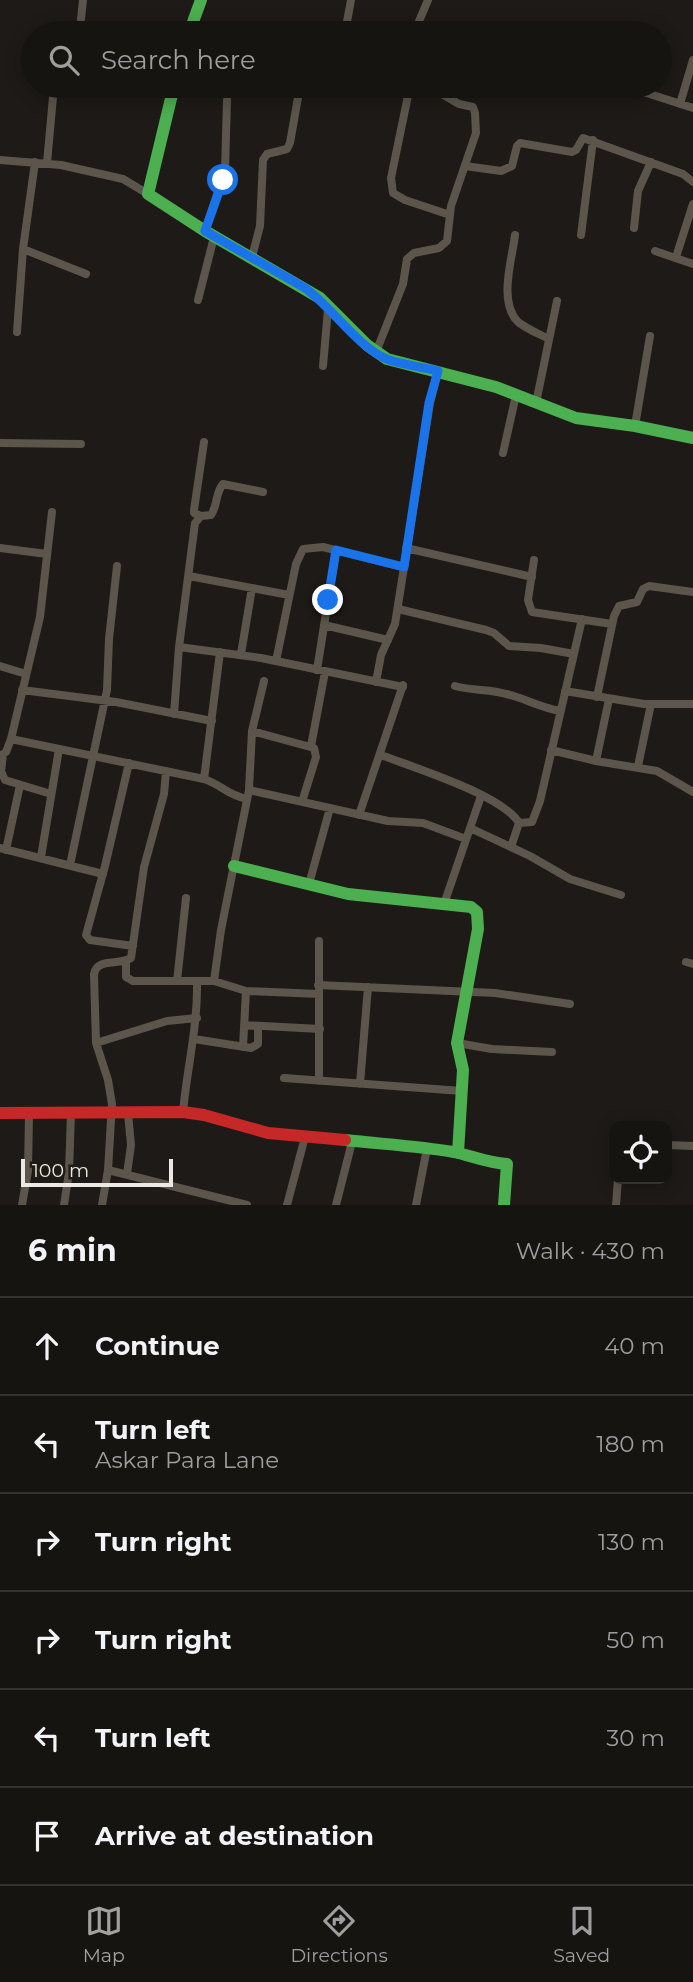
<!DOCTYPE html>
<html lang="en">
<head>
<meta charset="utf-8">
<style>
  :root { --surface:#161411; --page:#1f1d1a; --text:#f1f3f6; --muted:#9e9e9f; --line:#353331; --accent:#a3a09d }
  body { margin:0; font-family:Montserrat,sans-serif; background:var(--page); color:var(--text) }
  .controls { position:absolute; right:21px; bottom:21px; display:grid; overflow:hidden; border-radius:14px; box-shadow:0 4px 18px #0003 }
  .controls button { width:63px; height:63px; display:grid; place-items:center; padding:0; border:0; border-bottom:2px solid var(--line); background:var(--surface); color:var(--text); font:35px sans-serif }
  .scale { position:absolute; left:21px; bottom:18px; width:152px; box-sizing:border-box; padding-left:7px; border:4px solid #ebe8e5; border-top:0; font-size:19px; line-height:24px; white-space:nowrap; color:#ebe8e5; -webkit-text-stroke:5px #1f1b15; paint-order:stroke }
  .stop { position:absolute; width:21px; height:21px; margin:-16px; border:5px solid #1a73e8; border-radius:50%; background:#fff }
  .stop.end { background:#1a73e8; border-color:#fff; box-shadow:0 2px 7px #0008 }
  .list { margin:0; padding:0; list-style:none }
  h2 { display:flex; justify-content:space-between; align-items:center; height:91px; margin:0; padding:0 28px; font-size:30px }
  h2 small { font-size:23px; font-weight:400; color:var(--muted) }
  .list li { display:grid; grid-template-columns:46px 1fr auto; gap:21px; align-items:center; box-sizing:border-box; height:98px; padding:0 28px; border-top:2px solid var(--line) }
  .list b { display:block; font-size:26px; white-space:nowrap }
  .list p { margin:0; font-size:23px; white-space:nowrap; color:var(--muted) }
  .list em { font-size:23px; font-style:normal; color:var(--muted) }
  .icon { flex:none; width:38px; height:38px; fill:none; stroke:currentColor; stroke-width:2; stroke-linecap:round; stroke-linejoin:round }
  .map { position:relative; flex:none; width:693px; height:1205px; overflow:hidden }
  .search { position:absolute; background:var(--surface); box-shadow:0 4px 18px #0003; left:21px; right:21px; top:21px; height:77px; display:flex; align-items:center; gap:18px; box-sizing:border-box; padding:0 24px; border-radius:38px; color:var(--muted); font-size:26px }
  .sheet { height:679px; background:var(--surface) }
  nav { display:flex; justify-content:space-around; align-items:center; box-sizing:border-box; height:98px; border-top:2px solid var(--line); background:var(--surface); font-size:19px; color:var(--muted) }
  nav a { display:grid; justify-items:center; gap:4px }
  nav .on { color:var(--accent) }
  .map>svg:first-child { display:block }
  .lines { fill:none; stroke-linecap:round; stroke-linejoin:round }
  .street { stroke:#5b554c; stroke-width:8 }
  .fast { stroke:#4caf50; stroke-width:12 }
  .jam { stroke:#c62828; stroke-width:12 }
  .route { stroke:#1a73e8; stroke-width:9 }
</style>
</head>
<body>
<div class="map">
<svg width="693" height="1205" viewBox="0 0 693 1205">
  <rect width="100%" height="100%" fill="#1d1a17"/>
  <g class="lines">
    <path class="street" d="M81 19 83 0
      M348 33 346 27 351 0
      M414 33 428 0
      M410 86 391 178 393 193 405 200 450 215
      M625 86 693 108
      M680 104 693 60
      M0 160 61 165 123 179 148 194
      M47 163 54 86
      M465 166 501 171 512 166 517 146 520 143 572 152 576 150 583 138 683 174 693 182
      M634 228 638 191 651 162
      M205 231 225 170 227 100
      M515 235C512 260 498 302 518 322 527 329 537 333 547 338
      M581 235 593 140
      M23 249 86 274
      M655 251 693 264
      M252 257 260 226 263 160 267 154 287 149 290 143 300 86
      M676 257 693 204
      M198 300 214 237
      M17 332 23 249 35 162
      M376 352 403 284 407 259 414 253 439 248 447 241 451 206 476 133 475 113 473 107 459 104 442 94 413 86
      M323 366 328 309
      M536 403 557 301
      M635 426 650 336
      M0 443 81 444
      M503 453 516 395
      M201 516 194 513V510L204 442
      M0 548 47 554
      M406 548 532 577
      M534 560 528 600 532 612 612 624
      M189 576 289 595
      M398 609 486 630 494 633 509 646 541 648 574 654
      M324 625 388 640
      M179 647 261 658 403 687
      M241 654 252 588
      M276 661 296 564 303 549 323 547 403 567
      M0 666 26 674
      M317 670 336 550
      M376 682 381 655 395 624 430 403 438 371
      M455 686C473 691 490 689 506 694 524 698 539 707 560 711
      M22 690 116 702 212 721
      M565 691 644 704H693
      M597 697 614 616 619 606 637 602 643 589 649 586 693 592
      M174 714 179 647 195 523 201 516 211 515C218 505 215 493 223 484L263 492
      M252 731 314 748 316 757 302 802
      M11 739 204 779C222 785 227 795 247 799
      M311 746 325 672
      M551 750 596 761 657 771 693 792
      M3 755 1 771 5 780 51 794
      M381 755C412 767 503 795 519 823L511 847
      M0 756 6 752 11 739 40 617 52 512
      M596 761 609 699
      M129 763 105 866 86 935 90 940 133 946
      M638 766 651 704
      M204 779 220 652
      M249 790 388 821 423 823 466 839
      M359 815 403 685
      M519 823 532 822 540 801 582 619
      M470 828 530 856 570 879 621 895
      M0 848 103 874
      M6 850 20 785
      M41 857 59 749
      M70 865 107 690 109 639 117 566
      M309 884 330 808
      M444 904 481 796
      M126 961V977L133 981H214L246 991 319 994
      M686 962 693 964
      M177 981 186 898
      M214 981 221 930 249 790 252 731 264 681
      M318 985 495 993 570 1004
      M244 1025 320 1029
      M194 1039 251 1048 258 1044V1027
      M96 1043 167 1021 197 1018
      M457 1043 492 1049 552 1052
      M243 1047 246 991
      M284 1078 462 1091
      M319 1081V941
      M360 1084 368 987
      M183 1112C187 1068 198 1026 197 981
      M667 1145 693 1146
      M108 1170 247 1205
      M127 1174 131 1145 128 1113
      M22 1205 28 1171 29 1114
      M64 1205 69 1172 71 1113
      M102 1205 108 1170 112 1104 108 1080 96 1043 94 974C98 957 118 966 131 958L144 867 164 794 166 771
      M287 1205 305 1137
      M336 1205 352 1142
      M416 1205 427 1148
      M616 1205 618 1179"/>
    <path class="fast" d="M189 33 201 0
      M174 86 148 194 205 231 320 298 367 345 387 359 496 387 576 418 635 426 693 438
      M234 866 348 894 471 907 477 912 478 929 457 1043 463 1070 458 1153
      M345 1140C381 1144 418 1146 454 1152 472 1156 488 1163 507 1164L504 1205"/>
    <path class="jam" d="M0 1113 183 1112 204 1115 268 1133 345 1140"/>
  </g>
  <g class="lines">
    <path class="route" d="M223 180 205 231 305 288C331 306 359 349 389 360 404 365 422 367 438 371L429 403 404 567 336 550 328 600"/>
  </g>
</svg>
<div class="controls">
<button><svg class="icon" aria-label="locate" viewBox="0 0 24 24"><circle cx="12" cy="12" r="6"/><path d="M12 2v4M12 18v4M2 12h4M18 12h4"/></svg></button>
</div>
<div class="scale">100 m</div>
<div class="stop" style="left:223px;top:180px"></div>
<div class="stop end" style="left:328px;top:600px"></div>
<div class="search"><svg class="icon" aria-label="search" viewBox="0 0 24 24"><circle cx="10" cy="10" r="6"/><path d="M15 15l6 6"/></svg>Search here</div>
</div>
<section class="sheet">
<h2>6 min<small>Walk · 430 m</small></h2>
<ul class="list">
<li><svg class="icon" aria-label="ahead" viewBox="0 0 24 24"><path d="M12 20V5M6 11l6-6 6 6"/></svg><div><b>Continue</b></div><em>40 m</em></li>
<li><svg class="icon" aria-label="left" viewBox="0 0 24 24"><path d="M17 20v-9H6M10 6l-5 5 5 5"/></svg><div><b>Turn left</b><p>Askar Para Lane</p></div><em>180 m</em></li>
<li><svg class="icon" aria-label="right" viewBox="0 0 24 24"><path d="M7 20v-9h11M14 6l5 5-5 5"/></svg><div><b>Turn right</b></div><em>130 m</em></li>
<li><svg class="icon" aria-label="right" viewBox="0 0 24 24"><path d="M7 20v-9h11M14 6l5 5-5 5"/></svg><div><b>Turn right</b></div><em>50 m</em></li>
<li><svg class="icon" aria-label="left" viewBox="0 0 24 24"><path d="M17 20v-9H6M10 6l-5 5 5 5"/></svg><div><b>Turn left</b></div><em>30 m</em></li>
<li><svg class="icon" aria-label="arrive" viewBox="0 0 24 24"><path d="M6 21V4h12l-3 4 3 4H6"/></svg><div><b>Arrive at destination</b></div></li>
</ul>
</section>
<nav>
<a class="on"><svg class="icon" aria-label="map" viewBox="0 0 24 24"><path d="M3 6l6-2 6 2 6-2v14l-6 2-6-2-6 2zM9 4v14M15 6v14"/></svg>Map</a>
<a><svg class="icon" aria-label="directions" viewBox="0 0 24 24"><path d="M12 3l9 9-9 9-9-9zM9 14v-3h6M13 9l2 2-2 2"/></svg>Directions</a>
<a><svg class="icon" aria-label="saved" viewBox="0 0 24 24"><path d="M7 4h10v16l-5-4-5 4z"/></svg>Saved</a>
</nav>
</body>
</html>
